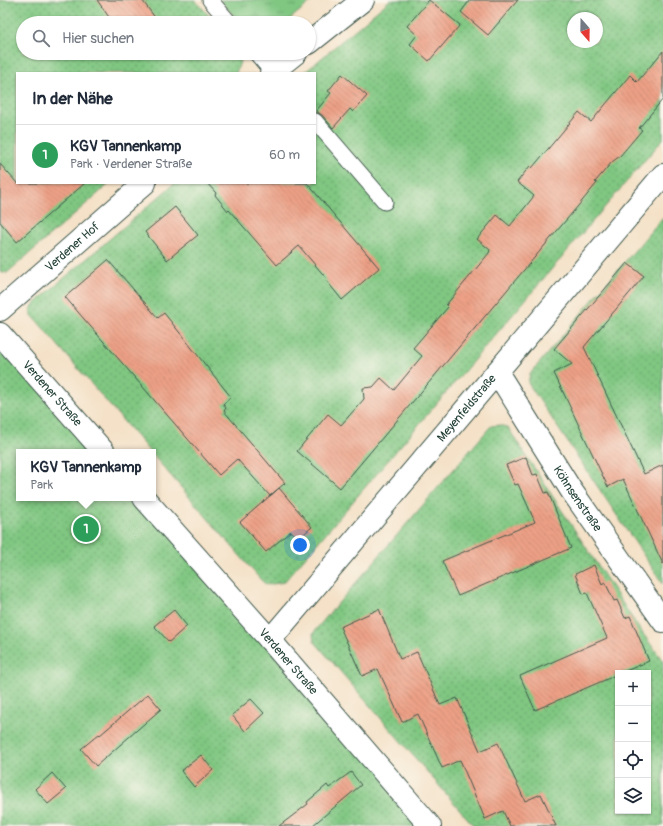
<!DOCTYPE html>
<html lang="de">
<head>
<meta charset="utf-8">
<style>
  :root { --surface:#fff; --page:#f6f6f7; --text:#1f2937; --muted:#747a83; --line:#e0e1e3; --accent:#ea580c }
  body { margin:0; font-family:Pangolin,sans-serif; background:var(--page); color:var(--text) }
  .controls { position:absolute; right:12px; bottom:12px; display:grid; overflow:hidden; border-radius:0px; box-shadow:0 1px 3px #0004 }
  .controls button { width:36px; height:36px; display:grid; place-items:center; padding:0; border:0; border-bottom:1px solid var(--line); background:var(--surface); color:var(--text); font:20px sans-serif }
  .compass { position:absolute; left:567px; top:12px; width:36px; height:36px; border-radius:50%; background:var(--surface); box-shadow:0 1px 3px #0004; rotate:160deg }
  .you { position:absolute; left:300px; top:545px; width:14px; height:14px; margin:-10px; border:3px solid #fff; border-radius:50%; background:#1a73e8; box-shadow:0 0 0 6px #1a73e833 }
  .badge { display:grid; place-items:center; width:26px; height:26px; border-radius:50%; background:var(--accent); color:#fff; font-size:13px; font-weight:700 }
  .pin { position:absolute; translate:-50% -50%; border:2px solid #fff; box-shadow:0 1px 4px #0006 }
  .popup { position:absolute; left:16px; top:449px; width:140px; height:52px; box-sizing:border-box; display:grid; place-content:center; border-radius:0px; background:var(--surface); filter:drop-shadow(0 1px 3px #0005); font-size:13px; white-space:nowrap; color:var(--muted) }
  .popup b { font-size:15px; color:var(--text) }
  .popup::after { content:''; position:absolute; left:50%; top:100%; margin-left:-8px; border:8px solid transparent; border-top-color:var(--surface) }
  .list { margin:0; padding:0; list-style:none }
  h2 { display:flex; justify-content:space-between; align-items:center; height:52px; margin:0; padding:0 16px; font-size:17px }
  h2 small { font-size:13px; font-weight:400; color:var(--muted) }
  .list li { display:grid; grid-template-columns:26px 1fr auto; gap:12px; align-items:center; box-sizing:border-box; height:60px; padding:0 16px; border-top:1px solid var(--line) }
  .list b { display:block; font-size:15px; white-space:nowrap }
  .list p { margin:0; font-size:13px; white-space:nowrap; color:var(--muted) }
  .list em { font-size:13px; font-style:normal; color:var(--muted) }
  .icon { flex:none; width:22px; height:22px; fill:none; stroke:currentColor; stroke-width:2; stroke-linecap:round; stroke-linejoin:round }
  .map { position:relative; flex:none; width:663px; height:826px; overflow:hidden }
  .search { position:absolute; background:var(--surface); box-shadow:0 1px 3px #0004; left:16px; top:16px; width:300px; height:44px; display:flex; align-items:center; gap:10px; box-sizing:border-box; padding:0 14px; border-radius:22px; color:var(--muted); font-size:15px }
  .panel { position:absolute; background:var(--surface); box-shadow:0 1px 3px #0004; left:16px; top:72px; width:300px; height:112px; border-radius:0px }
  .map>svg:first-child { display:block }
  .grass { fill:url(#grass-tufts); stroke:#50825b }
  .garden { fill:url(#garden-dots); stroke:#50825b; fill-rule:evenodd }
  .building { fill:url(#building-back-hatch) }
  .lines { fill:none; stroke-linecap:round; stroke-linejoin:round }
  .service-casing { stroke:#3f564a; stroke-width:17 }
  .minor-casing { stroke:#3f564a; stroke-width:24 }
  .tertiary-casing { stroke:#3f564a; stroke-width:24 }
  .service { stroke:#fff; stroke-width:15 }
  .minor { stroke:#fff; stroke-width:22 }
  .tertiary { stroke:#fff; stroke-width:22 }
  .labels { text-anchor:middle; stroke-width:3; stroke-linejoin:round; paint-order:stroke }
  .street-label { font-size:12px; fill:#1f3d34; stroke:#fbf7ec }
</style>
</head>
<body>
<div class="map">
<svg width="663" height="826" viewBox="0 0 663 826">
  <defs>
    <pattern id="grass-tufts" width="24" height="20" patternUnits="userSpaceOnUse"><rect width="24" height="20" fill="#80c782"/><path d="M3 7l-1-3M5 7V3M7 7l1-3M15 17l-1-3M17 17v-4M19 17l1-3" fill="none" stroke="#68a36b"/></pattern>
    <pattern id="garden-dots" width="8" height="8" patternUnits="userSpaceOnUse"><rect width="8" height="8" fill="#80c782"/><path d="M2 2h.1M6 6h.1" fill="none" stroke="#68a36b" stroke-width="1.8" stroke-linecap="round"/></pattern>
    <pattern id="building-back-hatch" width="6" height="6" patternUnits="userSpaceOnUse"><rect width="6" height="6" fill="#eda086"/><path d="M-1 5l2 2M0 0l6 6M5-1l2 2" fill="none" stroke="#bf846e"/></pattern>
  </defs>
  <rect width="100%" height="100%" fill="#fbf7ec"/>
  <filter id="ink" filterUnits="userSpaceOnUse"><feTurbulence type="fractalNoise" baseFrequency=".025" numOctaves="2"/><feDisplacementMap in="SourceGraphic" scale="8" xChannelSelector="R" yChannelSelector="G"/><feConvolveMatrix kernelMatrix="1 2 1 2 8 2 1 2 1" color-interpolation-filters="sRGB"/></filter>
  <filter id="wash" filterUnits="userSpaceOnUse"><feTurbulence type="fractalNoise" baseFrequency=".012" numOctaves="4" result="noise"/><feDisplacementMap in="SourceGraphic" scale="16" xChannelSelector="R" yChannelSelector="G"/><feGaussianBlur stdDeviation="0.9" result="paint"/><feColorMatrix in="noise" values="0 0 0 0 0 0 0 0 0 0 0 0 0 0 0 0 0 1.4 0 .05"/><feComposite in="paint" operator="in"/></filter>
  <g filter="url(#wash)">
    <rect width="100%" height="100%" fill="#f4e1c7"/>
    <path class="grass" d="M220 0H313L285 23H240Z"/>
    <path class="garden" d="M0 0H195L216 23H23V53H240V62L236 73H17V183H110L7 273 0 272Z
      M390 0H663V139L284 582 267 585 261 580 153 455V452H150L31 314V309L34 304 175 183H315V73H304ZM573 18H597V42H573Z
      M663 217V584L528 383 530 374Z
      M0 339 104 452H19V498H144L430 826H0Z
      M500 425 508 428 638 627 663 661V826H474L314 641 313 634 317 628 491 426ZM618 673H648V811H618Z"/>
    <g id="blocks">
      <path class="building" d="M97 0H142L159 23H113Z
        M429 0 460 25 429 61 410 44 417 35 407 26Z
        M470 0H518L488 35 461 12Z
        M663 51V99L639 128 642 130 620 156 612 162 595 182 597 183 578 206 340 488 297 451 328 414 341 425 364 399 363 388 373 387 381 378 394 390 422 356 413 348 448 307 446 305 489 253 490 250 477 239 497 215 510 226 534 196 517 182 530 166 532 168 579 112 591 122 630 75 637 82Z
        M342 74 367 96 353 112 350 109 333 128 322 115 316 111 331 93 328 91Z
        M0 164 17 183H85L17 242 0 222Z
        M207 183H307L379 268 342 300 326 280 327 279 299 246 277 265 229 210 228 211 215 195 216 193Z
        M175 207 198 235 167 260 145 232Z
        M108 260 158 318 164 313 231 397 223 404 226 408 224 411 285 483 270 496 237 459 219 475 65 297Z
        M627 263 644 276 584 347 644 474 663 465V564L623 479 608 487 554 373 572 364 554 349Z
        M526 457 533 475 537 474 545 493 548 492 571 548 458 596 442 561 535 522 518 484 515 485 506 465Z
        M279 488 312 527 298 539 291 531 266 552 240 522Z
        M594 565 602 584 605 582 614 601 617 600 625 618 630 616 649 661 535 710 520 676 607 638 587 593 583 594 575 574Z
        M379 609 400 659 417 652 440 705 457 698 480 751 498 743 525 801 541 794 556 826H510L503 811 485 819 460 760 442 768 418 714 402 722 378 669 362 676 340 627Z
        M174 610 187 626 169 642 154 626Z
        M148 694 161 709 96 766 81 749 99 734 100 735Z
        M251 699 264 713 245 731 232 715Z
        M201 755 213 770 194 787 181 771Z
        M351 772 361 785 312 826H279L308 804 307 802 327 785 329 788Z
        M52 773 66 789 48 804 35 789Z"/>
    </g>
  </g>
  <g filter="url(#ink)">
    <use href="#blocks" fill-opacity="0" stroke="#3f564a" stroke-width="1"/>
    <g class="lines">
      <defs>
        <path id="service" d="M210 0 230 23
          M256 53 273 73
          M315 121 385 202"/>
        <g id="minor">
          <path d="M309 43 363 0"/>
          <path d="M271 73 296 53"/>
          <path id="s1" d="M0 310 145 183"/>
          <path id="s2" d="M497 372 571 490 663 621"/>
          <path id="s3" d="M270 640 497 372 663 175"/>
        </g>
        <g id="tertiary">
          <path id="s4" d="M0 334 104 452"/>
          <path id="s5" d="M144 498 270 640 430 826"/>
        </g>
      </defs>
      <use href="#service" class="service-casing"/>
      <use href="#minor" class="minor-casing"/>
      <use href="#tertiary" class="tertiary-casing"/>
      <use href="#service" class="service"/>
      <use href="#minor" class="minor"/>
      <use href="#tertiary" class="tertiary"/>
    </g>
  </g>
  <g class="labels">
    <g class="street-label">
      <text dy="4" stroke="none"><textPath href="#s1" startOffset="96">Verdener Hof</textPath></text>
      <text dy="4" stroke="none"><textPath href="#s4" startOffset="79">Verdener Straße</textPath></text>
      <text dy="4" stroke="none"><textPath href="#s3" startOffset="304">Meyenfeldstraße</textPath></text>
      <text dy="4" stroke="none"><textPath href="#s2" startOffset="150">Köhnsenstraße</textPath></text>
      <text dy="4" stroke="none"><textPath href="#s5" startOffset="218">Verdener Straße</textPath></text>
    </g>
  </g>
</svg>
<div class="controls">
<button>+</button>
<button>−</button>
<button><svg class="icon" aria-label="locate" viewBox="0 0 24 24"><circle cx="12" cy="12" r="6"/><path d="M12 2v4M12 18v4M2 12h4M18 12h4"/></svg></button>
<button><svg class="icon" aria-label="layers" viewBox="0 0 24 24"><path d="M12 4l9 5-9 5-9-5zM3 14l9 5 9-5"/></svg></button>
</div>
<svg class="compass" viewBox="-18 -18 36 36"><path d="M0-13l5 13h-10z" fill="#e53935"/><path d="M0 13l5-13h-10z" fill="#747a83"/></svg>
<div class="you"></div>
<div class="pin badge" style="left:86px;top:529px;background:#2e9e5b">1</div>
<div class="popup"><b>KGV Tannenkamp</b>Park</div>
<div class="search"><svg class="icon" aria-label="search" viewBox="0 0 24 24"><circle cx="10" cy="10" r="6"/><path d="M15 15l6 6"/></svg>Hier suchen</div>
<section class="panel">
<h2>In der Nähe<small></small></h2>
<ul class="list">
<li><span class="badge" style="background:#2e9e5b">1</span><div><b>KGV Tannenkamp</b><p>Park · Verdener Straße</p></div><em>60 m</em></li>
</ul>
</section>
</div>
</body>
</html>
